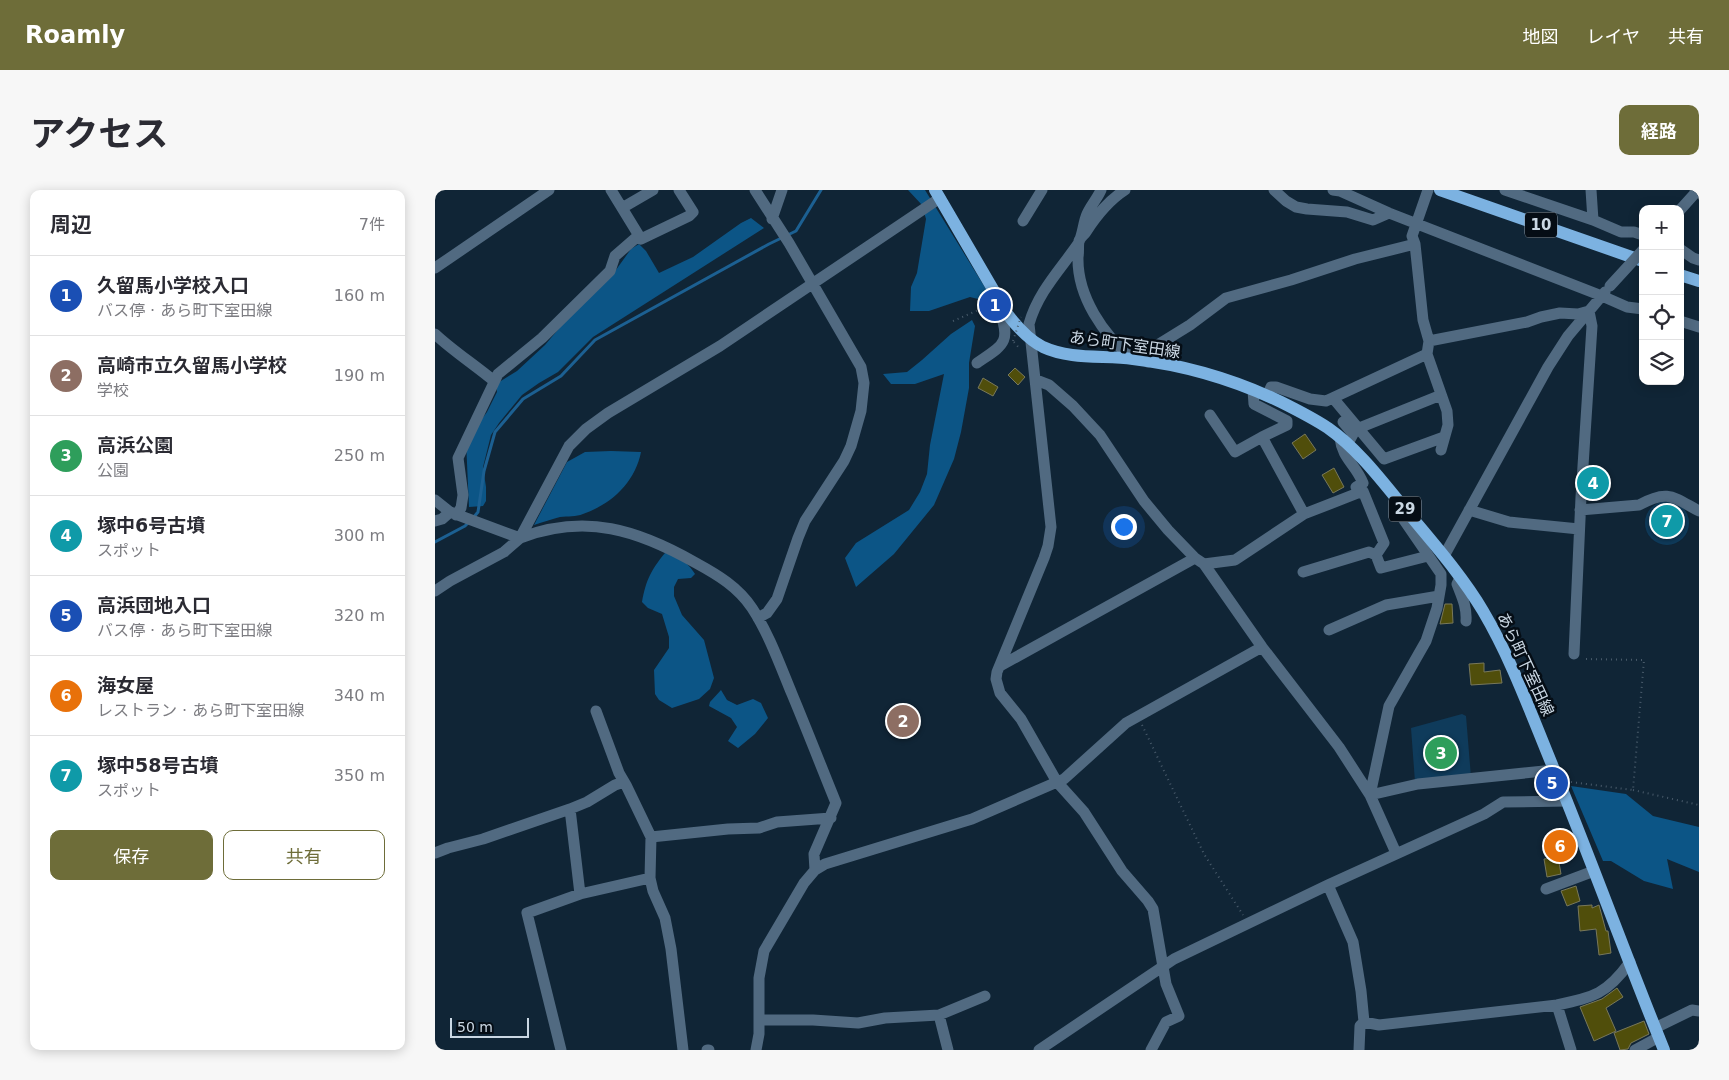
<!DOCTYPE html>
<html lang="ja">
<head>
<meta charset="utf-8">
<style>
  :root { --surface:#fff; --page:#f7f7f7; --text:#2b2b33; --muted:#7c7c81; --line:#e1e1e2; --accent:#6e6d39 }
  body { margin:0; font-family:"DejaVu Sans","Noto Sans JP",sans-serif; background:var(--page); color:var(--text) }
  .controls { position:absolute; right:15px; top:15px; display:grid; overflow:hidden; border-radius:10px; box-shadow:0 2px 12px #0003 }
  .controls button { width:45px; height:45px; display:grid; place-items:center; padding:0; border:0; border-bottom:1px solid var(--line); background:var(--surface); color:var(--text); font:25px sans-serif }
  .scale { position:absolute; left:15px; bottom:12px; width:79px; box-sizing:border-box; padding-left:5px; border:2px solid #cad7e3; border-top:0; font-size:14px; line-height:18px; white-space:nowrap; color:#cad7e3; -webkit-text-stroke:4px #050d15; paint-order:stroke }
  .you { position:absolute; left:688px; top:336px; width:18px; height:18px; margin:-12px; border:4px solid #fff; border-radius:50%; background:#1a73e8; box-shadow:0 0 0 8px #1a73e833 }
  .badge { display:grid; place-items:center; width:32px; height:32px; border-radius:50%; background:var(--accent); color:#fff; font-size:16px; font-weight:700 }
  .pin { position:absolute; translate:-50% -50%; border:2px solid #fff; box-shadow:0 1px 5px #0006 }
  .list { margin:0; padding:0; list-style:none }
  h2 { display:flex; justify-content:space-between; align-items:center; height:65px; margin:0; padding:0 20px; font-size:21px }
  h2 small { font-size:16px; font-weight:400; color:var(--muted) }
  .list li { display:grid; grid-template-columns:32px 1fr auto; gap:15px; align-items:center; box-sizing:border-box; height:80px; padding:0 20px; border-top:1px solid var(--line) }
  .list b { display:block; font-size:19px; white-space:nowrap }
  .list p { margin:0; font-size:16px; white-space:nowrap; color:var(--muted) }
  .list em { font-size:16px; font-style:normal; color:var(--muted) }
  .actions { display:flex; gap:10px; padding:15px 20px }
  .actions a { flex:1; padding:11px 0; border:1px solid var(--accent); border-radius:10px; text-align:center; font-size:18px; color:var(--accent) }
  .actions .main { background:var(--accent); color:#fff }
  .icon { flex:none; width:28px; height:28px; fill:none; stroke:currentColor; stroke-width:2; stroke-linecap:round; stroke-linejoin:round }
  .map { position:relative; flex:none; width:1264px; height:860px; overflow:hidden; border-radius:10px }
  header { display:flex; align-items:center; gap:30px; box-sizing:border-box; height:70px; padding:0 25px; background:var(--accent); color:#fff }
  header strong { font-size:24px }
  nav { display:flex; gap:28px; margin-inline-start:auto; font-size:18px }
  .intro { display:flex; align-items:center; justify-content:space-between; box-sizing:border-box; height:120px; padding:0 30px }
  h1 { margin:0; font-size:35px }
  .button { padding:12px 22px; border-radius:10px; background:var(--accent); color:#fff; font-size:18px; font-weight:700 }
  main { display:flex; gap:30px; padding:0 30px }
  aside { flex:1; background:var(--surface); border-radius:10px; box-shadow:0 2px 12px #0003 }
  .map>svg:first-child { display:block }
  .green { fill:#0f3b5b }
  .forest { fill:#0c5586 }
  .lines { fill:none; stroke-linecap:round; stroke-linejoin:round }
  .stream { stroke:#1c6092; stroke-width:3 }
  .building { fill:#504e0b; stroke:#78785b }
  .path { stroke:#495b6b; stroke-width:2; stroke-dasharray:1 4; stroke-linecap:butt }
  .minor { stroke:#516a81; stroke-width:11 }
  .major { stroke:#7cb2e1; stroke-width:12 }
  .path-bridge { stroke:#495b6b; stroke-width:2; stroke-dasharray:1 4; stroke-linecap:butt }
  .minor-bridge { stroke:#516a81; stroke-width:11 }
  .labels { text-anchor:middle; stroke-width:5; stroke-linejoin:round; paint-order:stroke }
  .shield { fill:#050d15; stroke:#8f9aa5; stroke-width:1 }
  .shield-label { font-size:15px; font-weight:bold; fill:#cad7e3 }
  .street-label { font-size:16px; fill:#cad7e3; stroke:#050d15 }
</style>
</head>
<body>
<header>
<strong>Roamly</strong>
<nav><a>地図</a><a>レイヤ</a><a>共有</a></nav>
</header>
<div class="intro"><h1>アクセス</h1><a class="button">経路</a></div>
<main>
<aside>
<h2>周辺<small>7件</small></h2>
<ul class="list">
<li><span class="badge" style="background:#1a4fb4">1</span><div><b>久留馬小学校入口</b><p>バス停 · あら町下室田線</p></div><em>160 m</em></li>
<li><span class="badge" style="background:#8d6e63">2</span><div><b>高崎市立久留馬小学校</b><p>学校</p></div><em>190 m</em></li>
<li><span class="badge" style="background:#2e9e5b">3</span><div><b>高浜公園</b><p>公園</p></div><em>250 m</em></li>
<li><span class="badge" style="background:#0f9aa8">4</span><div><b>塚中6号古墳</b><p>スポット</p></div><em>300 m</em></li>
<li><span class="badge" style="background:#1a4fb4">5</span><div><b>高浜団地入口</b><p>バス停 · あら町下室田線</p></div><em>320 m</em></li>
<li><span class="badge" style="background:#e8710a">6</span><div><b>海女屋</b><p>レストラン · あら町下室田線</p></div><em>340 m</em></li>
<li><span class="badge" style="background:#0f9aa8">7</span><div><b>塚中58号古墳</b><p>スポット</p></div><em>350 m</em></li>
</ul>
<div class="actions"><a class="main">保存</a><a>共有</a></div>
</aside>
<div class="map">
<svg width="1264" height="860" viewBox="0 0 1264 860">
  <rect width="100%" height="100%" fill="#102536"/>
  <path class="green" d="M1210 333a22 22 0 1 1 44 0a22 22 0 1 1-44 0Z
    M1027 524 1031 526 1036 587 980 592 976 538Z"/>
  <path class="forest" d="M473 0H490L554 104 547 110 535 107 494 121H475L476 97 482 83 491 29 487 15Z
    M316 28 329 38 158 147 123 182 104 193 87 205 64 233 56 245 48 277 51 297V311L48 316 34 317 31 251 52 222 62 202 61 194 82 181 110 155 137 123 178 84 196 59 204 54 211 61 224 83 258 67 306 33Z
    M537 130 540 136 534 173V198L526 242 519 269 499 315 459 364 421 397 410 368 421 353 474 320 485 302 492 284 495 255 509 184 480 194H456L448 184 472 182 487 170 516 144Z
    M176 261 206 262C200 292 177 314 148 324 141 327 133 326 125 327 117 329 108 332 99 335L132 272 150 262Z
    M230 363C242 363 254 374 260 384L256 388 243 389 239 397V406L247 425 269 450 279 488 275 499 264 509 237 518 224 510 220 504 219 480 234 458V447L227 424 213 418 207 412C211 390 216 380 230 363Z
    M286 500 292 510 302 515 318 509 326 513 333 528 320 544 303 558 293 551 302 537 296 528 274 516 275 512Z
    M1136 596 1191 604 1218 626 1264 637V682L1232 669 1238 699 1209 691 1176 671H1168Z"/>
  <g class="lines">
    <path class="stream" d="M38 328 43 322 49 281 60 242 88 209 126 186 160 150 334 54 361 41 386 0
      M0 352 30 336 34 332"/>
  </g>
  <path class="building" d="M580 178 590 187 583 195 573 185Z
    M548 188 563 197 558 206 543 198Z
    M870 244 881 260 868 269 857 253Z
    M899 278 909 297 898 303 887 285Z
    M1010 414H1017L1018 433 1005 434Z
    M1049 473V482L1065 480 1067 493 1036 495 1034 474Z
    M1131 647 1135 661 1117 666 1113 652Z
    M1123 667 1126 684 1112 687 1109 669Z
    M1141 696 1145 711 1132 716 1126 701Z
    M1157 715V718L1164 715 1171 741H1173L1176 763 1164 765 1161 739 1145 741 1143 716Z
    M1182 798 1188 807 1171 818 1181 841 1159 851 1145 817 1167 809Z
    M1209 831 1214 844 1196 853 1193 859 1185 860 1179 843Z"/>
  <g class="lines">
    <path class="path" d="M518 131 546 119 554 112
      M579 152 585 159
      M707 535 769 664 808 725
      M1136 592 1198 600 1209 470 1149 469
      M1198 600 1264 615"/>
    <path class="minor" d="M176 0 206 49 254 26 258 22 244 0
      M320 0 354 53 426 177 429 193 426 221 416 256 409 271 370 331 363 348 342 409 332 423 323 428
      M666 0C662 9 656 15 652 24 648 33 648 45 643 54 625 80 603 102 594 134L616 337 613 356 609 368 562 482 561 489 565 503 586 529 622 592 649 622 687 681 713 711 718 719 731 794 744 826 731 832 716 860
      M690 0C673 11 662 25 651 42 649 45 645 48 644 51 643 56 644 62 643 67 642 106 668 145 698 169
      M839 0 851 11 861 17 872 19 912 22 938 30 954 23
      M898 0 905 1 954 23 1167 106 1192 117 1208 119
      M1070 0 1158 30 1156 0
      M187 18 218 0
      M1245 20 1263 0
      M337 29 347 0
      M1158 30 1186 42H1199L1208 45
      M588 31 607 0
      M1245 59 1258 68 1264 70
      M0 78 114 0
      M1245 131 1264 137
      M0 144C18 161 40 175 59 191
      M994 151 1092 132 1106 127 1125 123 1143 124 1154 121 1157 136 1146 307 1139 464
      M992 164 1012 221 1013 235 1006 260
      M713 172 721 156 755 135 791 108 856 90 920 69 980 54
      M542 173C568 155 577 153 564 120L567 115
      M601 190 614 195 638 216 665 245 709 311 733 340 760 368 769 374 827 457 904 557 935 605 961 663
      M818 200 819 214 852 231V235L827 247 869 324
      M832 206 836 197H841L875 209 891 211 992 164 994 151 988 130 980 54 977 46 993 0
      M898 208 949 269 1009 247
      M775 225 800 262 827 247
      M908 232 918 244 912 255
      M924 238 1006 205
      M905 248C907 268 921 275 928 293L921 297
      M0 310 15 322 85 348C151 323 203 340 261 373 283 385 303 397 317 418 334 444 345 475 357 504 372 540 386 576 401 613L379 664 380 680
      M966 314 962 320 1006 384V395L1002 418 991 451 954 516 935 605 983 594 1119 580
      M1034 320 1074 332 1144 339
      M1145 320 1204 315C1233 299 1238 307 1264 321
      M21 325 26 318 28 305 23 268 63 184 107 148 175 81 180 66 203 46
      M0 331 7 329 15 322
      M1009 366 1113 177 1133 146 1170 102
      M769 374 800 370 869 324 928 301 949 353 941 365 946 378 993 366
      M868 382 934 362 941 365
      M1025 388 1022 394C1027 407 1032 417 1031 431
      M0 401 15 391 69 362 85 348 134 256 151 239 173 223 285 156 505 8
      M894 440 951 415 1004 406
      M565 476 760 368
      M161 521 184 583 191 595
      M135 619 145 704
      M216 647 293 639 324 638 342 632 396 628
      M0 663 13 658 48 649 135 619 152 612 180 595 186 593 191 595 216 647 215 688 218 701 230 728 236 759 248 860
      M893 695 918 752 926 801 929 832 944 835 1122 815C1159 807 1172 804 1195 772
      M1111 699 1159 681
      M1122 815 1136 860
      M504 825 513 860
      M324 830H378L423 833 450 828 504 825 550 806
      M1220 838 1257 820 1264 821
      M126 860 92 723 145 704 215 688
      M272 860H274
      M321 860 324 844V788L329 761 369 693 380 680 390 674 537 629 629 589 691 533 827 457
      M604 860 739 769 893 695 1049 624 1068 612 1132 611
      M924 860 925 836 929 832
      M1200 860 1224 847"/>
    <path class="major" d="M500 0 573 125C583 138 594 150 608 157 636 170 669 165 698 169 749 175 800 190 846 212 862 220 878 228 893 238 923 259 947 291 970 319 997 352 1026 384 1048 421 1077 470 1096 524 1118 577 1156 670 1191 766 1229 860
      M1005 0 1208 71
      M1245 85 1264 91"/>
    <path class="path-bridge" d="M578 151 586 127"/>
    <path class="minor-bridge" d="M1175 96 1208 60"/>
  </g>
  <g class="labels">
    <g class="shield">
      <rect x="1090" y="22.5" width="32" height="25" rx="4"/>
      <rect x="954" y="306.5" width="32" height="25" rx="4"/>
    </g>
    <g class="shield-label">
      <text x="1106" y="40">10</text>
      <text x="970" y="324">29</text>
    </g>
    <g class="street-label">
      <text transform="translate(690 154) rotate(8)" y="6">あら町下室田線</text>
      <text transform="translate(1091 474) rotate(65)" y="6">あら町下室田線</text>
    </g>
  </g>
</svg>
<div class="controls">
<button>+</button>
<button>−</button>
<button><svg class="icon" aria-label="locate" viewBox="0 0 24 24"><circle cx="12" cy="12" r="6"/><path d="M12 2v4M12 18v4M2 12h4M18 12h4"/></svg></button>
<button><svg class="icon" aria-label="layers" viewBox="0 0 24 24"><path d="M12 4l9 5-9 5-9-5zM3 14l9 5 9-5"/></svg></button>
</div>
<div class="scale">50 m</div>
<div class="you"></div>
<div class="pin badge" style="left:560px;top:115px;background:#1a4fb4">1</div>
<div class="pin badge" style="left:468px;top:531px;background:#8d6e63">2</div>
<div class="pin badge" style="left:1006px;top:563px;background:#2e9e5b">3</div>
<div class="pin badge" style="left:1158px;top:293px;background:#0f9aa8">4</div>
<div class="pin badge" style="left:1117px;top:593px;background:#1a4fb4">5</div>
<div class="pin badge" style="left:1125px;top:656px;background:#e8710a">6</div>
<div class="pin badge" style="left:1232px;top:331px;background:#0f9aa8">7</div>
</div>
</main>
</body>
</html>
